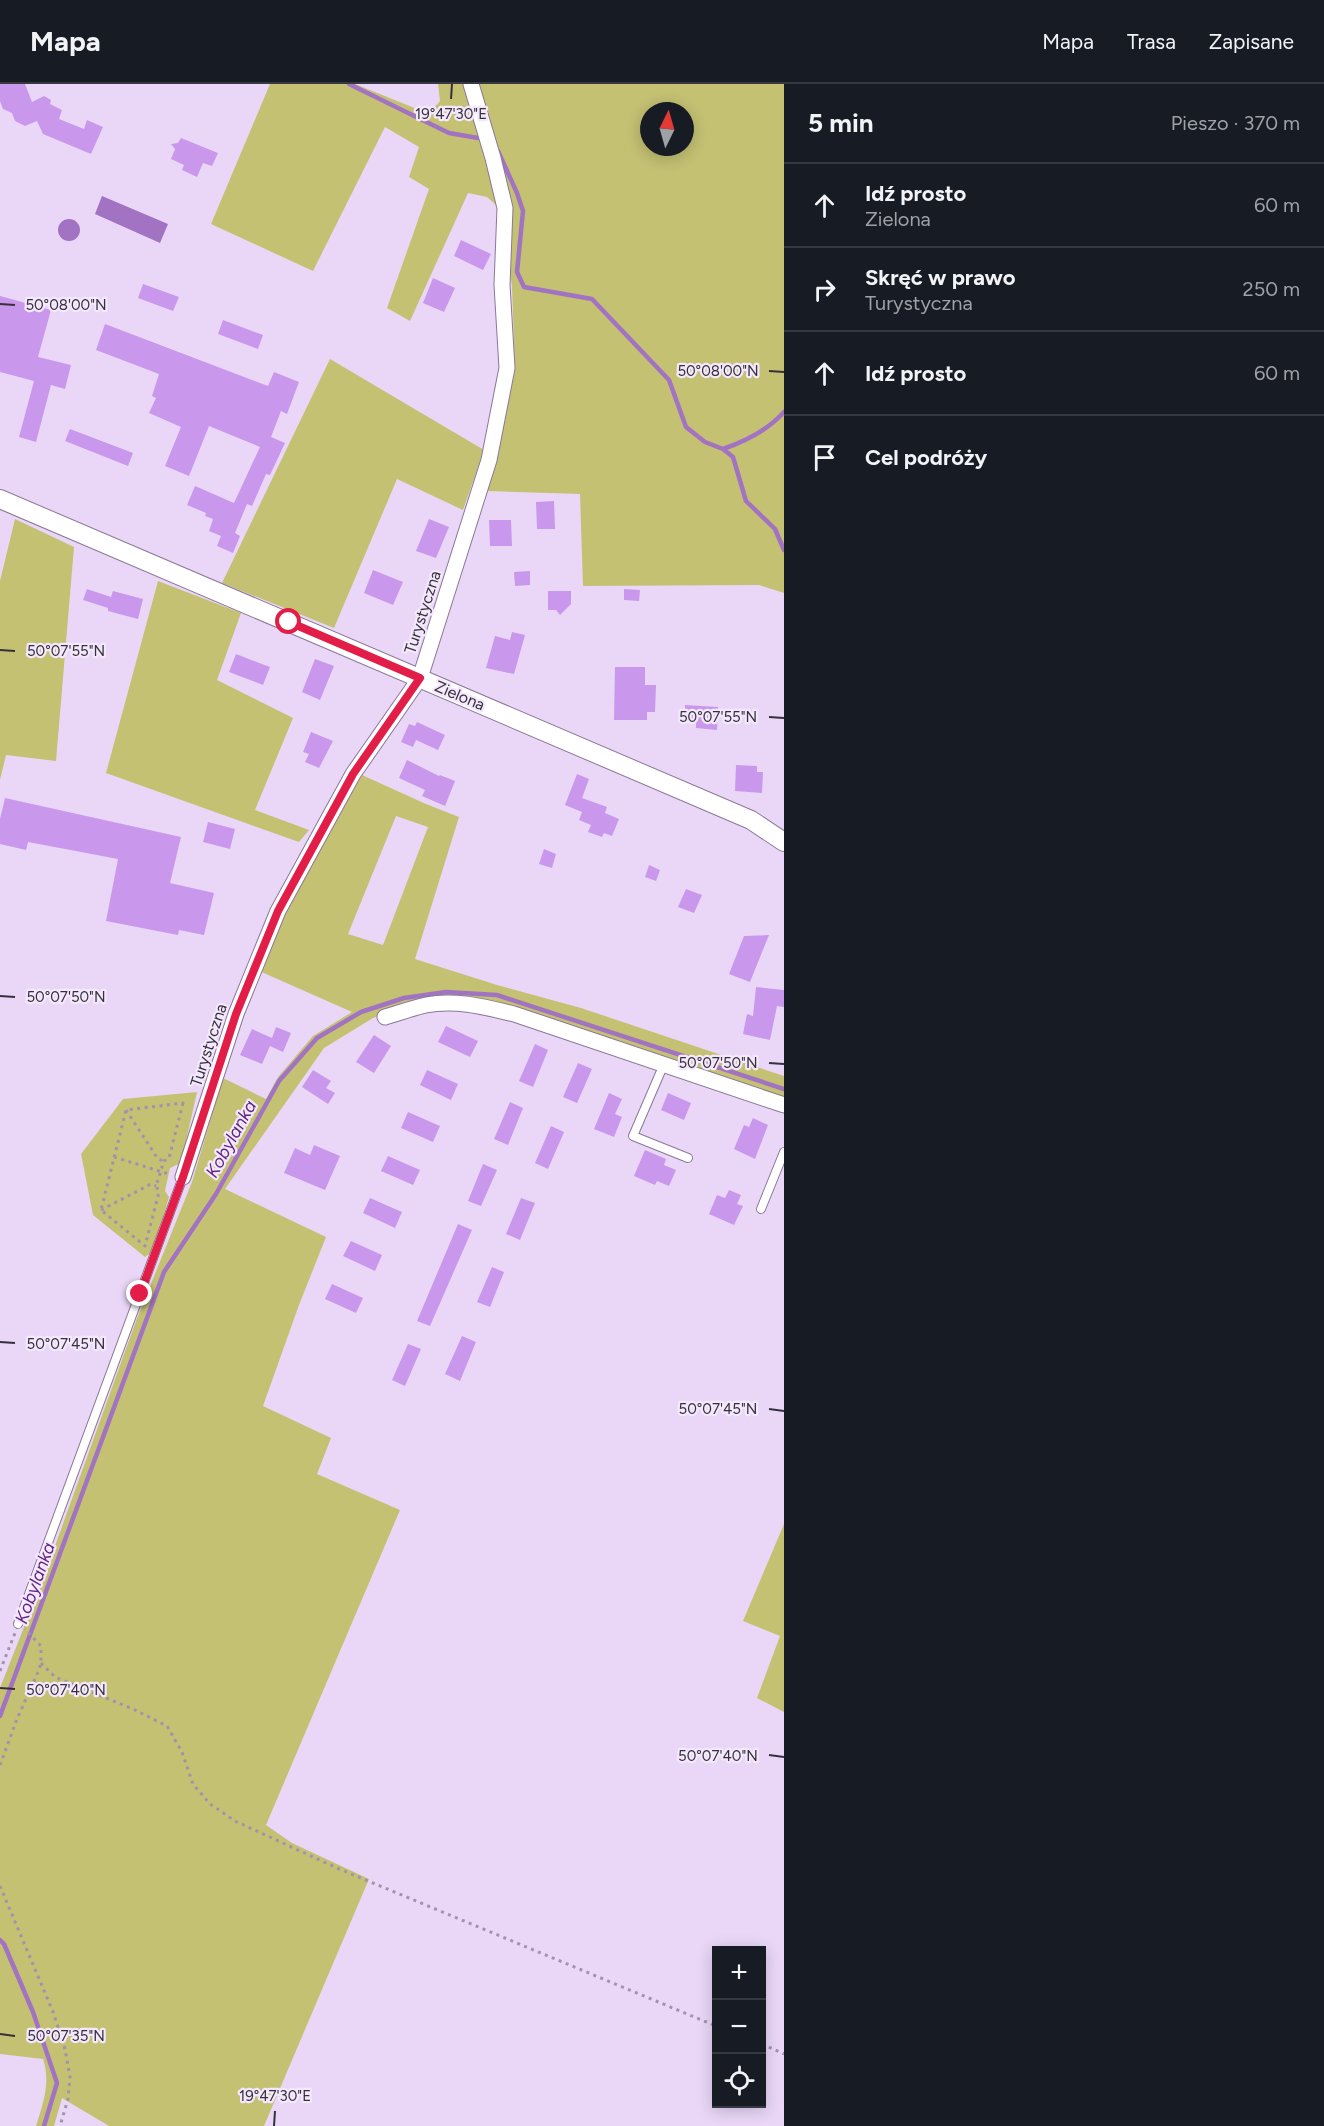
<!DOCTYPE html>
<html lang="pl">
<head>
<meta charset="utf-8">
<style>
  :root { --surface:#171b24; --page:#242831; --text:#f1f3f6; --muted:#9ea1a6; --line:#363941 }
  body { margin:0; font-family:Figtree,sans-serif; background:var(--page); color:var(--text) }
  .controls { position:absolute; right:18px; bottom:18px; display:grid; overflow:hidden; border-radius:0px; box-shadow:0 3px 15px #0003 }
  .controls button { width:54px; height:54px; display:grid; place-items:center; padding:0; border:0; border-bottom:2px solid var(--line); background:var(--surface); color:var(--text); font:30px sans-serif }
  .compass { position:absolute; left:640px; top:18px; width:54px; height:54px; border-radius:50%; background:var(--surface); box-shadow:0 3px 15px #0003; rotate:5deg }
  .stop { position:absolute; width:18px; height:18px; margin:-14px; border:4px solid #e11d48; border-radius:50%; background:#fff }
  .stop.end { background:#e11d48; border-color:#fff; box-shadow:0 2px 6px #0008 }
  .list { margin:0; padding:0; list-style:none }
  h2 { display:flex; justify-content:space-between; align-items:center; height:78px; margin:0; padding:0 24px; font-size:26px }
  h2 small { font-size:20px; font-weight:400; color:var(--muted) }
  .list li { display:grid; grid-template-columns:39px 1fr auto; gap:18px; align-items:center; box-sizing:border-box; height:84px; padding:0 24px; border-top:2px solid var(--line) }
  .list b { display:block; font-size:22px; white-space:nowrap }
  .list p { margin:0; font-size:20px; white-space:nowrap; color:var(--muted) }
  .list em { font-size:20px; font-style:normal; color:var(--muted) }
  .icon { flex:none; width:33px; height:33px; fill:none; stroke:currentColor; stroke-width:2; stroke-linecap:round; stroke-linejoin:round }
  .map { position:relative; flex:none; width:784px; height:2042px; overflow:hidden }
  header { display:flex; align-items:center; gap:36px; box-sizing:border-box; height:84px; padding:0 30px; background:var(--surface); border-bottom:2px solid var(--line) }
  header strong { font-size:28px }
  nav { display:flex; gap:33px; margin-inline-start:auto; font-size:21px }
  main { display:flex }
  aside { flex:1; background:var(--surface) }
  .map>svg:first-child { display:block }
  .green { fill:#c4c173; fill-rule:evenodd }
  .water { fill:#a272c3 }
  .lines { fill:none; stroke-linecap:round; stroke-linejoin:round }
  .stream { stroke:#a272c3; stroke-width:4.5 }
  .building { fill:#c998ec }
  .service-casing { stroke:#897896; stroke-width:10 }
  .minor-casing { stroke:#897896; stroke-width:17 }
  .tertiary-casing { stroke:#897896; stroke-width:20 }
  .path { stroke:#a293ac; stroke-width:3; stroke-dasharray:3 4.5; stroke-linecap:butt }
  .service { stroke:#fff; stroke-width:8 }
  .minor { stroke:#fff; stroke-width:15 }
  .tertiary { stroke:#fff; stroke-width:18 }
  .route { stroke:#e11d48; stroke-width:8 }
  .ticks { fill:none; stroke:#37303c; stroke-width:2 }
  .labels { text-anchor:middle; stroke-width:4.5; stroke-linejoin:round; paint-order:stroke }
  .street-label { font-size:16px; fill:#37303c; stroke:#f3e8fc }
  .water-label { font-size:18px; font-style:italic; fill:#622485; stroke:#f3e8fc }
  .ticks-label { font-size:15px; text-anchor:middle; fill:#37303c; stroke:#f3e8fc; stroke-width:4.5; stroke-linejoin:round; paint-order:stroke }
</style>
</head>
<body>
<header>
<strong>Mapa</strong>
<nav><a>Mapa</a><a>Trasa</a><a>Zapisane</a></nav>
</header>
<main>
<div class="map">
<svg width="784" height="2042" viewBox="0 0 784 2042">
  <rect width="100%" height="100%" fill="#ead7f8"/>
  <path class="green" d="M270 0H355L417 25 431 27 440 17 438 0H784V509L759 501 583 502 580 410 487 407 496 377 515 286 512 203 507 164 510 119 496 121 487 113 468 109 410 237 387 224 429 105 409 93 419 63 385 43 313 187 211 140ZM649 27H685V63H649Z
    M330 275 484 366 463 426 397 395 334 544 222 499Z
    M15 435 74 463 56 677 6 671 0 696V497Z
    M158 497 241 529 217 596 293 634 255 726 309 746 299 758 106 689Z
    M362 691 426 720 459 733 415 875 497 901 581 924 784 992V1015L485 918 391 927 373 934 324 964 225 1105 326 1153 299 1221 263 1322 331 1354 317 1390 400 1426 266 1741 292 1759 369 1795 264 2042H109L62 2014 54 2042H36C43 2020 51 1998 43 1975L0 1970V1604L46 1487 136 1237 192 1098 223 994 266 1015 278 993 313 952 352 928 257 886 280 833ZM396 732 428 743 383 861 348 850Z
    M197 1008 181 1079 170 1084 165 1107 169 1113 153 1167 145 1173 93 1131 81 1070 123 1015Z
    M784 1440V1628L757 1614 780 1552 743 1537Z"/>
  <path class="water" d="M102 112 168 140 160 159 95 130Z
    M58 146a11 11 0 1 1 22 0a11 11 0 1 1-22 0Z"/>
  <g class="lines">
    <path class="stream" d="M349 0 449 49 478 54
      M498 67 517 109 523 127 517 188 524 203 592 215 669 296 686 343 705 358 723 365 733 373 746 417 775 445 784 466
      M723 365C746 357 768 346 784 328
      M0 1632 164 1188 216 1110 279 997 317 954 361 928 404 914 446 908 497 911 784 1005
      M0 1856 4 1860 33 1928 57 1999 44 2042"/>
  </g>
  <path class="building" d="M0 0H25L32 18 44 12 51 16 50 20 62 26 59 35 84 45 87 36 103 43 91 70 43 50 37 37 25 42 15 37 12 29 3 25 0 17Z
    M181 54 218 69 212 82 203 79 197 93 182 86 184 81 171 75 175 65 171 60 178 59Z
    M461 156 491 170 483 186 454 172Z
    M433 194 455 204 444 228 423 219Z
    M143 200 179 213 173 227 138 214Z
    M0 212 51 226 38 273 71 281 65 305 51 301 36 358 19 353 34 297 0 288Z
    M223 236 263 251 258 265 218 250Z
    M105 240 268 302 274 288 299 298 287 330 281 327 271 353 285 359 270 391 266 390 252 422 247 420 235 449 240 452 233 469 217 462 221 452 209 447 213 435 205 432 206 429 187 421 195 402 234 419 260 363 209 342 189 392 165 382 181 343 149 329 156 314 152 312 159 290 96 266Z
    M70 345 133 369 128 382 65 357Z
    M554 417 555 445H537L536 418Z
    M429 435 449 443 436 474 416 467Z
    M489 436H511L512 462H490Z
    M373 486 403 498 393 521 364 509Z
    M530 487V501L515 502 514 488Z
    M87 505 111 513 113 507 143 515 138 535 108 527V524L83 516Z
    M624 505 640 506 639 517 624 516Z
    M548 507H571V520L560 531 556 526H548Z
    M512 548 525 551 514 590 486 584 495 552 510 556Z
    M236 570 270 583 263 601 229 588Z
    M315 575 334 582 320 616 302 608Z
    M615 583H645V601H656L655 628H647V636H614Z
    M685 621 718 623 717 646 696 644V635L685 634Z
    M417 638 445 651 438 666 416 656 413 663 401 658 409 640 415 642Z
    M311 648 333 657 319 684 305 678 309 670 303 668Z
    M407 676 439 692 440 691 455 697 445 722 422 712 425 706 399 694Z
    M736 681 757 682V688H763L762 709 735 707Z
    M577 690 589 695 582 714 607 723 605 729 619 735 612 752 604 749 602 753 588 748 591 741 579 736 582 728 565 721Z
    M5 714 181 753 170 799 214 809 204 851 179 846 178 851 106 837 118 775 28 758 26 766 0 760V735Z
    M208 738 235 745 230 765 203 758Z
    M544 765 556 770 552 784 539 780Z
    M649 781 660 786 656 797 645 793Z
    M686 805 702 811 694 829 678 823Z
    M769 851 750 898 729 890 744 852Z
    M756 903 784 906V923L777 922 770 956 743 950 747 930 753 932Z
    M446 942 478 957 470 973 438 958Z
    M276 943 291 949 283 968 270 962 262 980 240 971 252 945 272 954Z
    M374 951 391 962 374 989 356 978Z
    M535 960 548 966 533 1003 519 997Z
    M578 979 592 985 577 1019 563 1013Z
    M313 986 331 997 326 1004 335 1009 328 1020 302 1003Z
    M427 986 458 1000 451 1016 420 1001Z
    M609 1009 622 1015 615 1030 622 1033 614 1053 594 1045Z
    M668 1009 691 1019 684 1036 661 1026Z
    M510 1018 523 1024 508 1061 494 1055Z
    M408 1028 440 1042 433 1058 401 1044Z
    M753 1034 768 1041 755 1075 734 1065 744 1041 749 1043Z
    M551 1042 564 1048 548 1085 535 1079Z
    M314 1061 340 1072 325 1106 284 1089 295 1064 310 1071Z
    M645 1066 666 1075 664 1081 676 1086 669 1102 657 1097 655 1101 634 1092Z
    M388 1072 420 1086 413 1101 381 1087Z
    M483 1080 497 1086 481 1122 468 1117Z
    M729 1106 741 1111 737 1120 743 1122 734 1141 709 1130 717 1111 725 1114Z
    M370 1114 402 1128 395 1144 363 1129Z
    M521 1114 535 1119 520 1156 506 1150Z
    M458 1140 472 1146 430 1242 417 1237Z
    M351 1157 382 1171 375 1187 343 1172Z
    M492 1183 504 1188 490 1223 477 1218Z
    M332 1200 363 1214 356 1229 325 1215Z
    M462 1252 476 1258 460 1297 445 1290Z
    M408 1260 421 1265 405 1302 392 1296Z"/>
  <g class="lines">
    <defs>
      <path id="service" d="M664 980 633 1052 688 1074
        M761 1125 784 1068
        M18 1540 183 1093"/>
      <path id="minor" d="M385 933C399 929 412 924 426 921 455 915 485 923 514 930L784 1021
        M183 1093 236 930 278 827 353 690 420 594 489 376 507 284 502 201 505 124 493 74 471 0"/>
      <path id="tertiary" d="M0 415 751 736 784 758"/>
    </defs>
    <use href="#service" class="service-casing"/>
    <use href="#minor" class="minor-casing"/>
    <use href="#tertiary" class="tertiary-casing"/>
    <path class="path" d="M183 1019 169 1074 164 1077 156 1102 159 1108 145 1162 101 1126 126 1026Z
      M126 1026 158 1075 164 1077
      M114 1073 169 1090
      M101 1126 151 1100 156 1102
      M41 1579 55 1593 133 1625 167 1642 182 1668 193 1700 210 1720 235 1737 337 1784 716 1942
      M0 1587 15 1549
      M0 1681 17 1635 38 1588 41 1579V1562L25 1545
      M0 1802 53 1928 65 1965 70 1993 68 2015 60 2042
      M762 1960 784 1970"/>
    <use href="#service" class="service"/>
    <use href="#minor" class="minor"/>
    <use href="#tertiary" class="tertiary"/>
  </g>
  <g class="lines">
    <path class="route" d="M140 1210 183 1093 236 930 278 827 353 690 420 594 289 538"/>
  </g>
  <path class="ticks" d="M451 15 452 0M0 220 15 221M769 287 784 288M0 566 15 567M769 633 784 634M0 912 15 913M769 979 784 980M0 1258 15 1259M769 1325 784 1327M0 1604 15 1605M769 1671 784 1673M0 1950 15 1952M274 2042 275 2027"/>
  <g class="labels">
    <g class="street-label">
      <text transform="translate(422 528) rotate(-72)" y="6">Turystyczna</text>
      <text transform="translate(460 611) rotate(23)" y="6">Zielona</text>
      <text transform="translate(208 961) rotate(-72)" y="6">Turystyczna</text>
    </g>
    <g class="water-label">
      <text transform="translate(231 1055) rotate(-61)" y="6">Kobylanka</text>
      <text transform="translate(35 1499) rotate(-70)" y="6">Kobylanka</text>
    </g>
  </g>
  <g class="ticks-label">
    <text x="451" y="35">19°47'30"E</text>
    <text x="66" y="226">50°08'00"N</text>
    <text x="718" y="292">50°08'00"N</text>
    <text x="66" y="572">50°07'55"N</text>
    <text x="718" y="638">50°07'55"N</text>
    <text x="66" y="918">50°07'50"N</text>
    <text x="718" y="984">50°07'50"N</text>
    <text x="66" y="1265">50°07'45"N</text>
    <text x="718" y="1330">50°07'45"N</text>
    <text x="66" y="1611">50°07'40"N</text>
    <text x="718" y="1677">50°07'40"N</text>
    <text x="66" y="1957">50°07'35"N</text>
    <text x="275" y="2017">19°47'30"E</text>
  </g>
</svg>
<div class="controls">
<button>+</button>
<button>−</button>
<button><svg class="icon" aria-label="locate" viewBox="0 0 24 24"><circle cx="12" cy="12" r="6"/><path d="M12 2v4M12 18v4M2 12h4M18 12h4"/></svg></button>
</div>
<svg class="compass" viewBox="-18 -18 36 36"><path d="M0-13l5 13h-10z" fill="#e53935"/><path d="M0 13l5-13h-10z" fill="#9ea1a6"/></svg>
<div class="stop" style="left:289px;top:538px"></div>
<div class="stop end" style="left:140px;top:1210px"></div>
</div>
<aside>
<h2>5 min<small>Pieszo · 370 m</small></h2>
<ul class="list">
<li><svg class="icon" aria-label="ahead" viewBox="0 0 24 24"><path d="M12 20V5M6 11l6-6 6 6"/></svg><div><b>Idź prosto</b><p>Zielona</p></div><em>60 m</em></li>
<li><svg class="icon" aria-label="right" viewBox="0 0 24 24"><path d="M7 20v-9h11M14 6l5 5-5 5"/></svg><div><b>Skręć w prawo</b><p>Turystyczna</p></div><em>250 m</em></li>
<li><svg class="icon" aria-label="ahead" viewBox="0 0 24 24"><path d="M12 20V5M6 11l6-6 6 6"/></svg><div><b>Idź prosto</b></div><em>60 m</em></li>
<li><svg class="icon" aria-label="arrive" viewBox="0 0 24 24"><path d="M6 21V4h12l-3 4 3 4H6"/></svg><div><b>Cel podróży</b></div></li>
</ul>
</aside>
</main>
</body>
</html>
